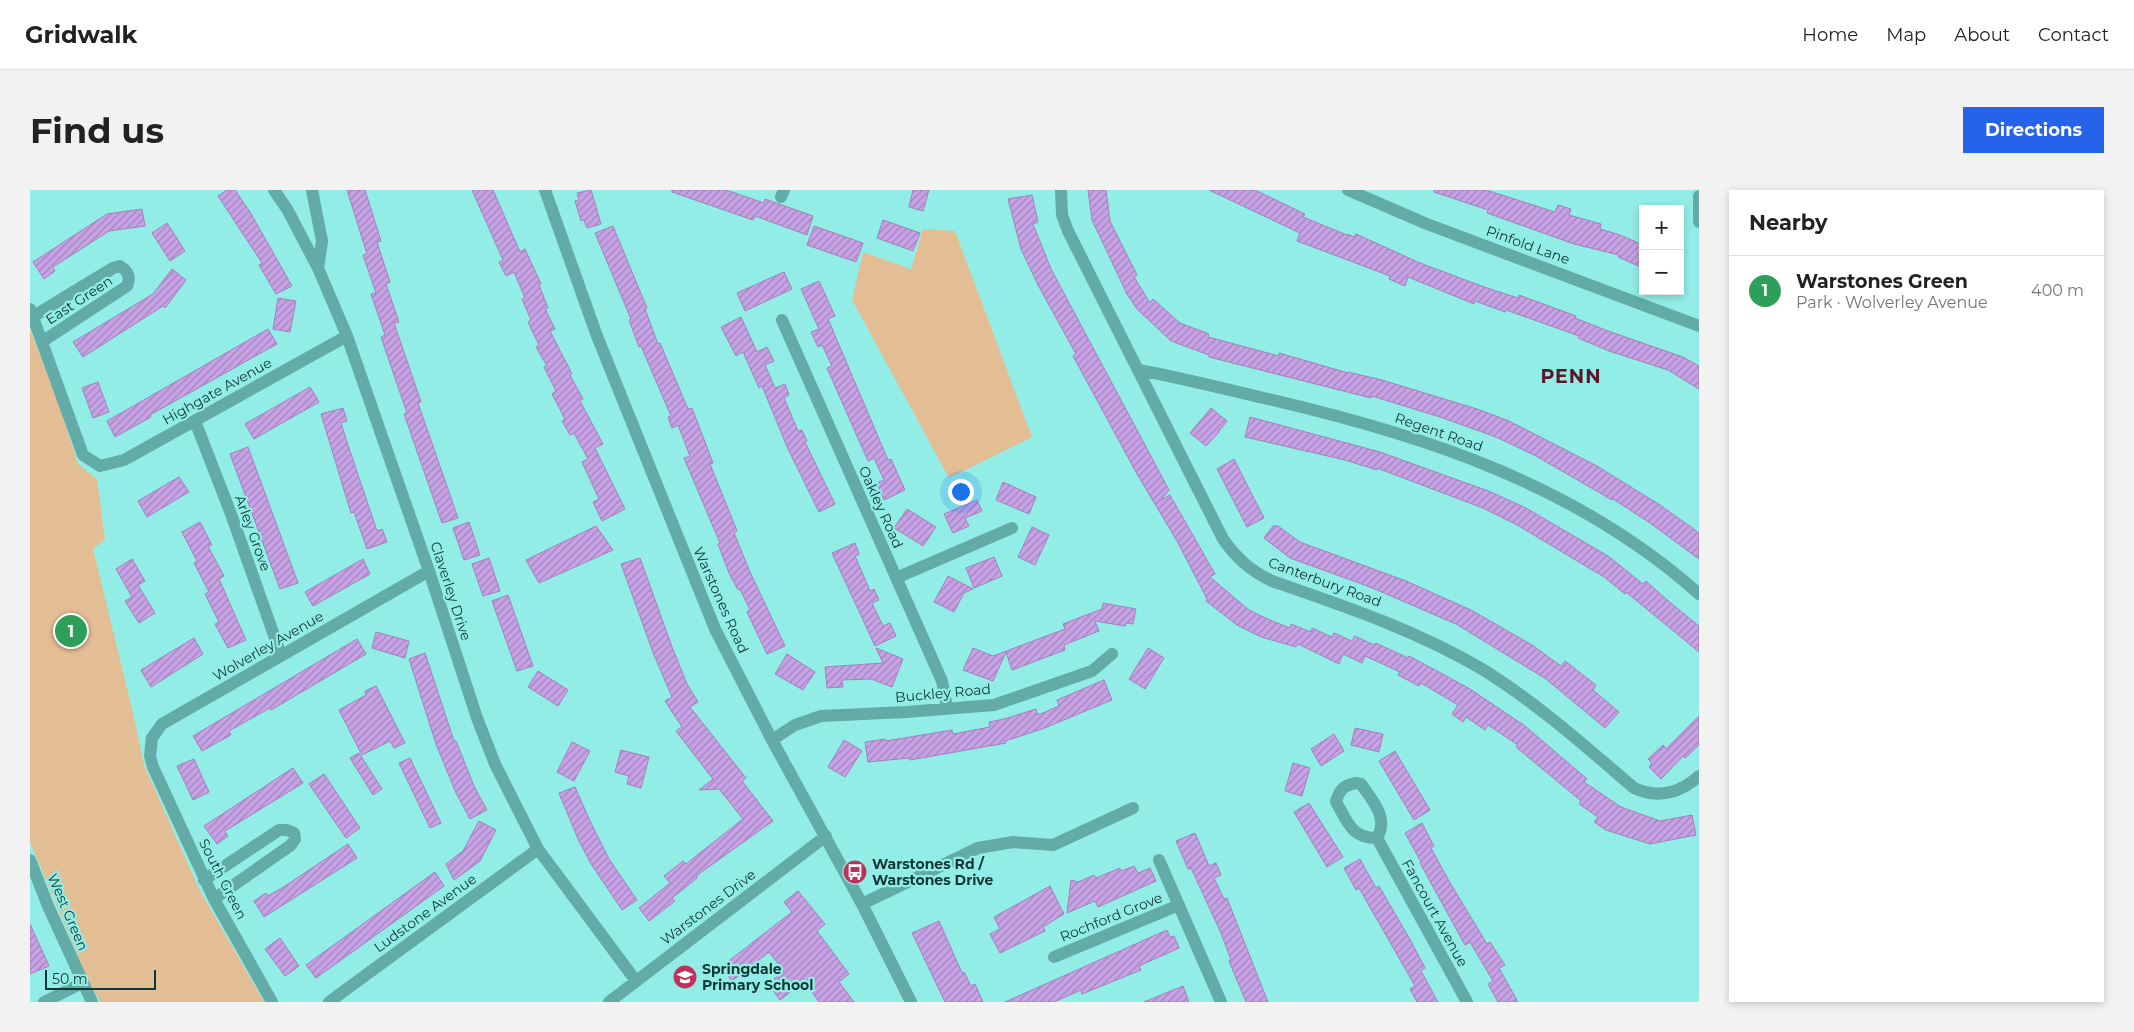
<!DOCTYPE html>
<html lang="en">
<head>
<meta charset="utf-8">
<style>
  :root { --surface:#fff; --page:#f2f2f2; --text:#222; --muted:#767676; --line:#e0e0e0; --accent:#2563eb }
  body { margin:0; font-family:Montserrat,sans-serif; background:var(--page); color:var(--text) }
  .controls { position:absolute; right:15px; top:15px; display:grid; overflow:hidden; border-radius:0px; box-shadow:0 2px 8px #0003 }
  .controls button { width:45px; height:45px; display:grid; place-items:center; padding:0; border:0; border-bottom:1px solid var(--line); background:var(--surface); color:var(--text); font:25px sans-serif }
  .scale { position:absolute; left:15px; bottom:12px; width:111px; box-sizing:border-box; padding-left:5px; border:2px solid #0f3735; border-top:0; font-size:14px; line-height:18px; white-space:nowrap; color:#0f3735; -webkit-text-stroke:4px #91ede6; paint-order:stroke }
  .you { position:absolute; left:930px; top:301px; width:18px; height:18px; margin:-12px; border:4px solid #fff; border-radius:50%; background:#1a73e8; box-shadow:0 0 0 8px #1a73e833 }
  .badge { display:grid; place-items:center; width:32px; height:32px; border-radius:50%; background:var(--accent); color:#fff; font-size:16px; font-weight:700 }
  .pin { position:absolute; translate:-50% -50%; border:2px solid #fff; box-shadow:0 1px 5px #0006 }
  .list { margin:0; padding:0; list-style:none }
  h2 { display:flex; justify-content:space-between; align-items:center; height:65px; margin:0; padding:0 20px; font-size:21px }
  h2 small { font-size:16px; font-weight:400; color:var(--muted) }
  .list li { display:grid; grid-template-columns:32px 1fr auto; gap:15px; align-items:center; box-sizing:border-box; height:70px; padding:0 20px; border-top:1px solid var(--line) }
  .list b { display:block; font-size:19px; white-space:nowrap }
  .list p { margin:0; font-size:16px; white-space:nowrap; color:var(--muted) }
  .list em { font-size:16px; font-style:normal; color:var(--muted) }
  .map { position:relative; flex:none; width:1669px; height:812px; overflow:hidden; border-radius:0px }
  header { display:flex; align-items:center; gap:30px; box-sizing:border-box; height:70px; padding:0 25px; background:var(--surface); border-bottom:1px solid var(--line) }
  header strong { font-size:24px }
  nav { display:flex; gap:28px; margin-inline-start:auto; font-size:18px }
  .intro { display:flex; align-items:center; justify-content:space-between; box-sizing:border-box; height:120px; padding:0 30px }
  h1 { margin:0; font-size:35px }
  .button { padding:12px 22px; border-radius:0px; background:var(--accent); color:#fff; font-size:18px; font-weight:700 }
  main { display:flex; gap:30px; padding:0 30px }
  aside { flex:1; background:var(--surface); border-radius:0px; box-shadow:0 2px 8px #0003 }
  .map>svg:first-child { display:block }
  .park { fill:#e3be95 }
  .building { fill:url(#building-hatch); stroke:#a182ba }
  .lines { fill:none; stroke-linecap:round; stroke-linejoin:round }
  .minor { stroke:#62aba6; stroke-width:12 }
  .labels { text-anchor:middle; stroke-width:4.5; stroke-linejoin:round; paint-order:stroke }
  .street-label { font-size:14px; fill:#0f3735; stroke:#91ede6 }
  .poi-label { font-size:14px; font-weight:bold; fill:#0f3735; stroke:#91ede6; text-anchor:start }
  .district-label { font-size:19px; font-weight:bold; letter-spacing:1px; fill:#5b1728; stroke:#91ede6 }
</style>
</head>
<body>
<header>
<strong>Gridwalk</strong>
<nav><a>Home</a><a>Map</a><a>About</a><a>Contact</a></nav>
</header>
<div class="intro"><h1>Find us</h1><a class="button">Directions</a></div>
<main>
<div class="map">
<svg width="1669" height="812" viewBox="0 0 1669 812">
  <defs>
    <pattern id="building-hatch" width="6" height="6" patternUnits="userSpaceOnUse" patternTransform="scale(1.25)"><rect width="6" height="6" fill="#c8a2e6"/><path d="M-1 1l2-2M0 6l6-6M5 7l2-2" fill="none" stroke="#a185bb"/></pattern>
  </defs>
  <rect width="100%" height="100%" fill="#91ede6"/>
  <path class="park" d="M893 39 925 41 1002 247 919 288 822 110 833 62 881 79Z
    M0 139 30 218 48 274 67 289 75 349 63 359 103 523 114 575 169 699 234 812H71L59 793 0 652Z"/>
  <path class="building" d="M197 0H205L220 22 262 96 246 104 229 75 232 73 188 6Z
    M317 0H335L351 51 347 52 360 92 356 94 369 132 364 133 391 212 388 213 428 328 412 333 374 224 377 223 351 147 355 145 341 104 346 103 333 65 337 64Z
    M442 0H463L490 62 495 59 511 94 509 95 518 118 515 119 525 139 520 141 542 184 540 185 553 209 550 211 573 254 565 258 595 319 572 331 563 312 569 309 552 272 558 269 544 243 540 245 532 231 535 229 522 204 526 201 514 177 517 176 506 157 509 155 498 132 501 130 492 109 495 108 484 82 476 86 469 72 473 70Z
    M561 0 571 34 557 38 554 30 551 31 545 11 549 10 547 3Z
    M642 0H696L734 13 735 9 783 26 777 45 725 26 723 30 642 2Z
    M883 0H899L893 21 879 17Z
    M1058 0H1076L1080 31 1107 85 1104 87 1120 113 1123 109 1150 133 1179 144 1178 147 1249 166V163L1318 183V182L1352 190 1447 219 1479 231 1567 276 1630 315 1661 337 1669 343V369L1620 333 1583 309 1582 310 1506 266 1466 247 1410 227 1342 206 1341 208 1179 167V165L1141 151 1107 119 1097 104 1062 30Z
    M1179 0H1225L1275 24 1273 27 1317 45V44L1324 47 1326 44 1390 73 1457 98 1488 108 1489 105 1546 126 1545 128 1578 141 1653 167 1669 176V199L1638 180 1579 161 1548 148 1549 146 1476 120 1475 122 1445 111 1444 114 1378 87 1375 96 1359 89 1360 86 1267 51 1270 43Z
    M1404 0H1456L1525 22 1528 15 1541 19 1539 25 1571 34 1570 39 1590 45 1613 55V78L1588 67 1589 65 1544 54 1457 23 1458 20 1404 2Z
    M1002 5 1008 32 1003 34 1021 79 1139 300 1131 310 1140 305 1185 384 1180 387 1219 420 1242 431 1260 438 1261 434 1281 442 1282 438 1302 447 1304 443 1322 451 1325 446 1344 455 1346 453 1378 468 1379 466 1409 482 1440 499 1495 536 1557 589 1554 592 1591 617 1630 631 1662 625 1666 645 1620 654 1576 640 1564 632 1568 627 1549 614 1551 611 1486 557 1488 555 1458 535 1455 540 1436 527 1433 532 1422 524 1428 515 1391 493 1389 496 1368 485 1370 482 1335 466 1332 473 1313 464 1309 474 1268 454 1266 457 1231 447 1207 435 1176 411 1177 409 1147 351 1107 284 1043 166 1046 164 1008 95 991 59 978 9Z
    M112 19 115 36 79 41 23 77 25 81 14 89 3 72 77 24Z
    M853 30 890 43 883 61 847 48Z
    M137 33 155 61 140 71 122 43Z
    M583 36 617 118 615 119 628 154 630 153 658 219 662 218 683 273 680 274 707 341 704 343 720 382 755 456 737 464 717 422 720 420 710 399 708 400 699 383 688 354 690 353 654 268 660 266 648 235 642 238 638 227 641 226 611 156 609 157 599 130 601 129 565 43Z
    M784 36 833 53 826 72 777 55Z
    M142 79 156 90 135 118 133 116 53 167 43 152 123 104Z
    M754 82 762 99 715 121 707 103Z
    M789 91 805 126 798 129 858 270 861 269 875 300 854 310 847 293 854 290 844 268 838 271 797 178 802 176 792 155 788 157 781 142 789 139 771 99Z
    M248 108 266 111 260 142 243 139Z
    M711 127 727 162 737 157 744 171 735 175 745 198 755 194 759 205 754 208 768 241 772 240 777 251 775 252 805 314 789 322 758 259 732 196 729 198 713 162 706 166 691 137Z
    M238 139 247 154 120 225 121 227 85 247 77 231Z
    M68 192 79 222 63 228 52 198Z
    M280 197 289 212 224 249 215 234Z
    M313 218 317 231 311 233 318 255 347 341 352 339 357 352 337 359 324 322 321 323 291 224Z
    M1181 218 1197 231 1190 240H1188L1189 242 1176 256 1160 243Z
    M1220 227 1350 262 1461 302 1496 318 1578 366 1613 394 1616 391 1636 409 1669 436V462L1596 402 1595 404 1574 387 1487 335 1453 318 1347 278V280L1315 270 1215 247Z
    M218 257 268 393 250 399 200 264Z
    M1204 269 1234 328 1217 337 1187 279Z
    M149 287 159 302 117 327 108 311Z
    M973 292 1006 307 999 324 966 310Z
    M947 310 952 321 935 328 939 336 923 343 914 324Z
    M877 319 906 337 893 356 864 338Z
    M170 332 182 355 178 356 194 386 189 389 216 450 198 458 185 434 189 432 175 404 179 402 164 373 167 371 152 342Z
    M439 332 450 365 434 370 423 338Z
    M566 336 583 360 509 393 496 370Z
    M1243 336H1248L1270 352 1376 391 1441 420 1502 455 1531 476 1535 471 1566 495 1563 500 1589 522 1575 538 1516 489 1426 434 1340 397 1260 368 1234 348Z
    M1002 337 1019 345 1005 375 988 367Z
    M825 353 829 364 825 366 840 401 844 399 849 410 842 413 853 436 860 433 866 446 845 456 802 363Z
    M964 367 972 386 944 398 936 378Z
    M459 368 470 401 453 406 442 374Z
    M610 368 642 457 657 494 668 512 660 517 716 588 712 591 743 631 666 686 667 688 642 708 645 711 619 731 609 718 640 693 634 686 653 671 656 674 713 629 689 599 669 600 683 589 646 541 652 537 635 511 642 507 624 465 591 374Z
    M102 369 115 391 108 395 125 423 109 433 95 411 102 407 86 379Z
    M333 369 340 384 283 416 275 402Z
    M918 386 943 399 934 403 924 422 904 412Z
    M478 405 503 476 487 481 462 411Z
    M1073 413 1106 419 1103 434 1096 433 1095 436 1065 431 1069 441 1034 455 1035 460 982 480 976 462 963 491 933 480 943 458 963 466 1035 439 1033 434 1072 419Z
    M346 442 379 451 375 468 342 458Z
    M164 448 173 464 121 497 111 480Z
    M327 449 336 464 241 520 240 518 199 541 201 545 172 561 163 546Z
    M846 458 873 469 862 497 841 489 812 490 813 497 797 498 795 477 853 473Z
    M1118 458 1134 468 1115 499 1099 489Z
    M395 463 424 551H426L444 596 457 620 440 629 426 603 406 554 379 469Z
    M757 464 785 482 773 500 745 484Z
    M508 481 538 500 528 516 498 497Z
    M1074 490 1082 510 1012 539 975 551 976 553 880 570 879 568 838 572 835 552 855 549 856 551 922 540 923 544 960 537 959 532 974 529 1006 519 1008 525 1029 516 1027 510Z
    M346 496 375 553 364 558 360 551 332 565 309 520 336 505 335 501Z
    M1669 526V555L1655 568 1653 566 1631 589 1619 577 1622 573 1618 569 1633 555 1636 559Z
    M1325 538 1353 544 1349 562 1321 555Z
    M1304 544 1314 561 1291 576 1281 559Z
    M814 550 832 561 815 587 798 577Z
    M542 552 560 561 544 591 527 582Z
    M591 560 619 567 611 598 597 594 599 586 585 582Z
    M1365 561 1400 620 1384 630 1349 571Z
    M329 563 352 599 343 605 320 568Z
    M380 568 411 633 400 638 369 573Z
    M164 569 179 602 163 610 147 576Z
    M1263 573 1280 578 1272 606 1255 601Z
    M263 578 273 593 195 641 198 646 187 654 174 636Z
    M294 584 330 638 316 648 279 594Z
    M545 597 560 631 579 669 607 710 592 720 561 674 548 649 529 603Z
    M1279 613 1313 667 1297 677 1264 622Z
    M449 631 466 640 450 671 424 690 416 674 433 661Z
    M1392 633 1404 656 1401 658 1419 691 1457 754 1460 752 1475 775 1469 778 1488 812H1468L1458 794 1463 791 1440 752 1435 755 1390 673 1391 672 1375 643Z
    M1165 643 1179 676 1186 673 1191 685 1184 688 1194 709 1197 708 1202 721 1238 812H1216L1199 771 1201 770 1191 743 1161 678 1158 679 1153 667 1146 651Z
    M318 654 327 668 234 727 224 711 236 703 238 706 255 696Z
    M1330 669 1346 698 1349 696 1382 753 1395 778 1391 781 1408 812H1387L1380 799 1385 796 1329 698 1326 700 1314 678Z
    M1104 676 1108 683 1120 678 1126 691 1068 717 1065 711 1037 723 1041 690 1048 692 1064 685 1066 688 1090 678 1091 681Z
    M405 682 414 696 286 788 276 775Z
    M1020 696 1034 724 1013 737 1015 741 970 763 960 744 970 739 964 727Z
    M768 701 795 734 787 741 819 784 809 792 824 812H789L774 791 750 810 738 794 754 781 739 762 702 791 691 777 762 722 754 712Z
    M909 731 932 783 934 782 941 796 945 794 953 812H915L882 743Z
    M0 734 19 776 0 784Z
    M1137 740 1140 747 1144 746 1149 758 1109 776 1111 780 1052 804 1051 800 1024 812H975Z
    M250 748 269 776 255 786 235 759Z
    M1153 796 1159 812H1114Z"/>
  <g class="lines">
    <path class="minor" d="M244 0 257 19 288 78 317 146 399 381 447 528 465 574 508 659 606 791
      M282 0 292 51 288 78
      M515 0 567 146 685 439 742 550 832 714 881 812
      M1031 0 1032 25 1038 41 1193 349C1207 369 1221 381 1242 391 1314 416 1386 440 1452 479 1507 513 1555 556 1604 598 1628 609 1650 603 1669 586
      M1318 0 1397 34 1669 136
      M1669 6V32
      M751 7 754 0
      M0 119 53 265 70 276 94 270 317 146
      M4 126 83 78 90 76C98 81 101 87 97 96L13 151
      M752 130 912 491 917 518
      M1109 180C1152 188 1195 199 1238 209 1394 245 1547 295 1669 404
      M165 231 201 324 251 465
      M866 388 982 338
      M742 550 765 535 791 526 876 522 964 515 1062 481 1082 464
      M1326 593 1331 594C1343 611 1359 628 1347 648 1321 648 1318 632 1306 612 1309 600 1314 595 1326 593Z
      M1347 648 1437 812
      M0 670 18 716 62 812
      M1129 670 1191 812
      M174 690 249 640H257L264 643 265 649 261 655 184 709
      M832 714 948 658 983 652 1023 655 1103 618
      M1024 767 1149 715
      M14 812 52 793
      M242 812 184 709 123 577 120 566 122 548 132 534 399 381
      M299 812 508 659
      M579 812 796 646"/>
  </g>
  <defs>
    <symbol id="bus-disc" viewBox="-11 -11 22 22"><circle r="9.5" fill="#c03159" stroke="#91ede6"/><path d="M-5-6H5V4H4V6H2V4H-2V6H-4V4H-5ZM-3.5-4V0h7V-4ZM-3.5 1.2v1.5H-2V1.2ZM2 1.2v1.5H3.5V1.2Z" fill="#fff"/></symbol>
    <symbol id="school-disc" viewBox="-11 -11 22 22"><circle r="9.5" fill="#c03159" stroke="#91ede6"/><path d="M0-5L7-2L0 1L-7-2ZM-4 1L0 2.5L4 1V4Q0 6-4 4Z" fill="#fff"/></symbol>
  </defs>
  <g fill-rule="evenodd">
    <use href="#bus-disc" x="811" y="668" width="28" height="28"/>
    <use href="#school-disc" x="641" y="773" width="28" height="28"/>
  </g>
  <g class="labels">
    <g class="street-label">
      <text transform="translate(1498 55) rotate(20)" y="5">Pinfold Lane</text>
      <text transform="translate(49 110) rotate(-33)" y="5">East Green</text>
      <text transform="translate(187 201) rotate(-29)" y="5">Highgate Avenue</text>
      <text transform="translate(1409 242) rotate(19)" y="5">Regent Road</text>
      <text transform="translate(851 317) rotate(66)" y="5">Oakley Road</text>
      <text transform="translate(223 343) rotate(70)" y="5">Arley Grove</text>
      <text transform="translate(1295 392) rotate(20)" y="5">Canterbury Road</text>
      <text transform="translate(421 401) rotate(72)" y="5">Claverley Drive</text>
      <text transform="translate(691 410) rotate(66)" y="5">Warstones Road</text>
      <text transform="translate(238 456) rotate(-30)" y="5">Wolverley Avenue</text>
      <text transform="translate(913 503) rotate(-5)" y="5">Buckley Road</text>
      <text transform="translate(193 689) rotate(63)" y="5">South Green</text>
      <text transform="translate(678 717) rotate(-37)" y="5">Warstones Drive</text>
      <text transform="translate(38 722) rotate(67)" y="5">West Green</text>
      <text transform="translate(395 723) rotate(-36)" y="5">Ludstone Avenue</text>
      <text transform="translate(1405 723) rotate(61)" y="5">Fancourt Avenue</text>
      <text transform="translate(1081 727) rotate(-22)" y="5">Rochford Grove</text>
    </g>
    <g class="poi-label">
      <text x="842" y="679">Warstones Rd /<tspan x="842" dy="16">Warstones Drive</tspan></text>
      <text x="672" y="784">Springdale<tspan x="672" dy="16">Primary School</tspan></text>
    </g>
    <g class="district-label">
      <text x="1541" y="193">PENN</text>
    </g>
  </g>
</svg>
<div class="controls">
<button>+</button>
<button>−</button>
</div>
<div class="scale">50 m</div>
<div class="you"></div>
<div class="pin badge" style="left:41px;top:441px;background:#2e9e5b">1</div>
</div>
<aside>
<h2>Nearby<small></small></h2>
<ul class="list">
<li><span class="badge" style="background:#2e9e5b">1</span><div><b>Warstones Green</b><p>Park · Wolverley Avenue</p></div><em>400 m</em></li>
</ul>
</aside>
</main>
</body>
</html>
